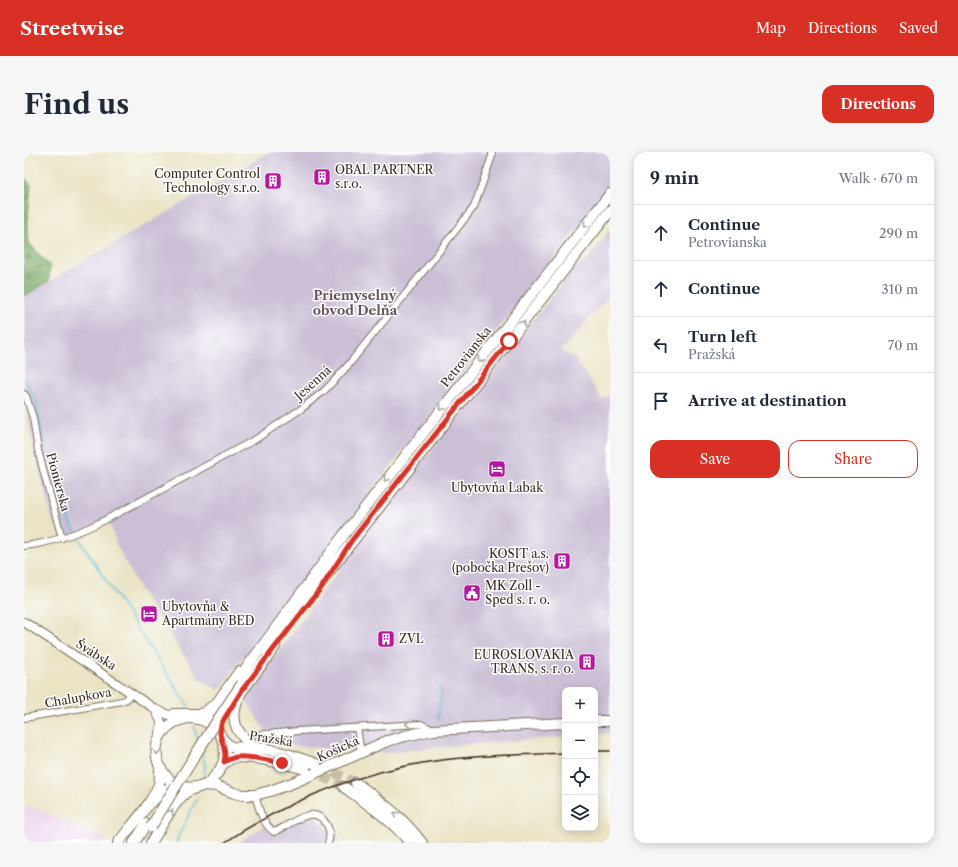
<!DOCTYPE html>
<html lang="en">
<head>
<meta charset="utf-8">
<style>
  :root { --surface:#fff; --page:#f6f6f7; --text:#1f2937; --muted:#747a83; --line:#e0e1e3; --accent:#d93025 }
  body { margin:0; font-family:"Libre Caslon Text",serif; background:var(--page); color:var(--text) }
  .controls { position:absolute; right:12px; bottom:12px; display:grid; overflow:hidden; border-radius:8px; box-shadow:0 2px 10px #0003 }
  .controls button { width:36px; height:36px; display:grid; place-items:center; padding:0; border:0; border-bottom:1px solid var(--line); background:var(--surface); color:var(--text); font:20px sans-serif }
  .stop { position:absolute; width:12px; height:12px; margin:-9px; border:3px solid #d93025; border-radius:50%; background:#fff }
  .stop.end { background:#d93025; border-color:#fff; box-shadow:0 1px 4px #0008 }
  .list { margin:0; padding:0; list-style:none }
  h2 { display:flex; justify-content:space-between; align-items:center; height:52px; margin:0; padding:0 16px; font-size:17px }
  h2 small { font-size:13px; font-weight:400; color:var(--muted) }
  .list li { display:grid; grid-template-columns:26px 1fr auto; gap:12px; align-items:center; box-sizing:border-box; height:56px; padding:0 16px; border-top:1px solid var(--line) }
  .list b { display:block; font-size:15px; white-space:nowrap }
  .list p { margin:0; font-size:13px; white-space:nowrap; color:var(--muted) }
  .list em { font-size:13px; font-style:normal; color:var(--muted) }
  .actions { display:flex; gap:8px; padding:12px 16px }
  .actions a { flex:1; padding:9px 0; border:1px solid var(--accent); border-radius:12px; text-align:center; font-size:14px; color:var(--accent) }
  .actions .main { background:var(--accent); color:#fff }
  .icon { flex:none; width:22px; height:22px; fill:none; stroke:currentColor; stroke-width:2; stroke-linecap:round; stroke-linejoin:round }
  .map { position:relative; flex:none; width:586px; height:691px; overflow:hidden; border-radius:12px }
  header { display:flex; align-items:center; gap:24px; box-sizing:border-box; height:56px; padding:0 20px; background:var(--accent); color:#fff }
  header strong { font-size:19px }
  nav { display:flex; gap:22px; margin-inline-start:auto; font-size:14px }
  .intro { display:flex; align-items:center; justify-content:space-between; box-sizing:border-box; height:96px; padding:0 24px }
  h1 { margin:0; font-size:28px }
  .button { padding:10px 18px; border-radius:12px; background:var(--accent); color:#fff; font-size:14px; font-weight:700 }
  main { display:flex; gap:24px; padding:0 24px }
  aside { flex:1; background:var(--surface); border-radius:12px; box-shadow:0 2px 10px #0003 }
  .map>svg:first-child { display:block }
  .built { fill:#ebd1eb }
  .industrial { fill:#cbbfd5 }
  .forest { fill:url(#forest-firs); stroke:#5a6940 }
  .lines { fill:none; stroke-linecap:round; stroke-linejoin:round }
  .stream { stroke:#51b8cf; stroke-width:1.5 }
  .primary-tunnel { stroke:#c7bfa4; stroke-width:10; stroke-dasharray:10 5; stroke-linecap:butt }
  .minor-casing { stroke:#786b58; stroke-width:8 }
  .tertiary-casing { stroke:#786b58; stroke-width:10 }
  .primary-casing { stroke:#786b58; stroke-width:12 }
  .minor { stroke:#fff; stroke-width:6 }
  .tertiary { stroke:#fff; stroke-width:8 }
  .primary { stroke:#fff; stroke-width:10 }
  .rail { stroke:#3b2a1e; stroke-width:1.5 }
  .primary-bridge-casing { stroke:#786b58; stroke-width:12; stroke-linecap:butt }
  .primary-bridge { stroke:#fff; stroke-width:10 }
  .oneway { stroke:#a79f9a }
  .route { stroke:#d93025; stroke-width:5 }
  .labels { text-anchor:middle; stroke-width:3; stroke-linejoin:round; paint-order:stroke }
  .poi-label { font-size:12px; fill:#3b2a1e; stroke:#fff; text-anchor:start }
  .street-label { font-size:12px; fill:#3b2a1e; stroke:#fff }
  .neighbourhood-label { font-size:13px; font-weight:bold; fill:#6a525c; stroke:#fff }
</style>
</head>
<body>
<header>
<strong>Streetwise</strong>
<nav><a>Map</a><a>Directions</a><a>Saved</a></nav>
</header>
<div class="intro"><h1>Find us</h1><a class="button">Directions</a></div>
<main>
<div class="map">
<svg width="586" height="691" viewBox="0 0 586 691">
  <defs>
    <pattern id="forest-firs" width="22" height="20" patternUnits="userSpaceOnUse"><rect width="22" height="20" fill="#78a863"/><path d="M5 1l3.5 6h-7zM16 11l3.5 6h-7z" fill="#648951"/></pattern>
  </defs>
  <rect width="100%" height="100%" fill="#fff"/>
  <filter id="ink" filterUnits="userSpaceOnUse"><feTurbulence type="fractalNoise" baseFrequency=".025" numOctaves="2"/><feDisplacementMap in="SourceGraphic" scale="8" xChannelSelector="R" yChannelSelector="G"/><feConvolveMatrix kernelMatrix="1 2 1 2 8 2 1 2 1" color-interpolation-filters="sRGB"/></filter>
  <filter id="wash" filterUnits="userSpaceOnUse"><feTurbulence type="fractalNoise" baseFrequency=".012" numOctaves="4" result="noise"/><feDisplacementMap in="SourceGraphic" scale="16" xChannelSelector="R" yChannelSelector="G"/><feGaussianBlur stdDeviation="0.9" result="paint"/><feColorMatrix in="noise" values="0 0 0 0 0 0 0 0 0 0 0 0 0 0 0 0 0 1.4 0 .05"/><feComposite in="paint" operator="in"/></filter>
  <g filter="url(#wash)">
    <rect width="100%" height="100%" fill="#eae4c5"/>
    <path class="built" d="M0 654 7 655 85 687 82 691H0Z"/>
    <path class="industrial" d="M246 0H586V35L380 297 228 493 195 538 176 527 116 438 93 394 85 368 39 387 28 366 13 311 6 280 2 245 0 243V144Z
      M586 78V143L537 199 551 206 578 248 586 243V581L571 582V538H541V585L426 594 359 601 250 592 240 577 220 545 350 372 552 113 557 112 563 108Z
      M286 661 308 680 317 691H214L241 673 248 680Z"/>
    <path class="forest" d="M0 25 7 33 4 66 5 91 26 114 25 129 0 144Z"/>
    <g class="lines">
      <path class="stream" d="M0 228C19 252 15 276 21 303 27 330 38 356 51 380
        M55 387 164 554
        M414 568C414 556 420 546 416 534
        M170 574 174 589
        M178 600 181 614 180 625
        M152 691 155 683 173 647"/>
    </g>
  </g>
  <g filter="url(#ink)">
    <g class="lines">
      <path class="primary-tunnel" d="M296 614 332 631
        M284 619 304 627 320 635"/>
      <defs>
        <path id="minor" d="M0 242 2 244 9 266 14 298 22 329 38 386
          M0 394C29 391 57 380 83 367L232 287 277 257 300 239 310 229 326 211 380 144 450 55 468 4V0
          M0 566 98 549 103 547 107 541
          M333 576 337 601
          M233 583 274 579 397 572 409 578
          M231 643C235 656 238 672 250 680 266 674 290 649 303 673 306 678 306 685 304 691"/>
        <path id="tertiary" d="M0 470 131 557 149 565 160 566
          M131 557 137 570 136 584
          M150 561H175L180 560 187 554"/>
        <path id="primary" d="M243 499C356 352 472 206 586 59
          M213 529 319 384 586 42
          M218 538C210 554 205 571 220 586 224 590 229 593 233 596
          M215 543 251 495
          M173 567 180 566 185 562 215 520
          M571 569H586
          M199 588 207 595 233 596 248 598 263 602 292 612
          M200 611 206 607 211 605 232 606 258 611 281 617
          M332 631C358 650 378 665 398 691
          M181 633 193 634 210 641 219 643H231L246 639 271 630 363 589 381 584 409 578 541 571
          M320 635C344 652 368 668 386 691
          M127 650 146 635 155 633
          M94 691C107 674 128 652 135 632 136 627 136 621 136 616
          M110 691 122 672
          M127 691C136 676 147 655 159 643 167 635 172 637 181 633 184 632 188 628 190 625 200 615 203 602 199 589 194 573 175 563 160 567 147 569 135 581 133 593 130 612 142 631 160 635 164 636 169 635 173 635"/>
      </defs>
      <use href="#minor" class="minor-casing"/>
      <use href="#tertiary" class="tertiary-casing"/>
      <use href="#primary" class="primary-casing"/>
      <use href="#minor" class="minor"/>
      <use href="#tertiary" class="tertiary"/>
      <use href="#primary" class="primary"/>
      <path class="rail" d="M571 599H586
        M200 691C263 649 329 622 404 610 450 603 495 603 541 601"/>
      <defs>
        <path id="primary-bridge" d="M127 675C156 627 185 579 218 532"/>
      </defs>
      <use href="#primary-bridge" class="primary-bridge-casing"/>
      <use href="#primary-bridge" class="primary-bridge"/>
    </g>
    <defs><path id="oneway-chevron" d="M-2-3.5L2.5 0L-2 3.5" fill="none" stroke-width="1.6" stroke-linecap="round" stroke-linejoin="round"/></defs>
    <g class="oneway">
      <use href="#oneway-chevron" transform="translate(562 73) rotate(128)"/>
      <use href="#oneway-chevron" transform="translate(499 171) rotate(-52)"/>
      <use href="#oneway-chevron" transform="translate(456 208) rotate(128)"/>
      <use href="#oneway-chevron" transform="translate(418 256) rotate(128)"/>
      <use href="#oneway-chevron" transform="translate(362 327) rotate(128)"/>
      <use href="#oneway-chevron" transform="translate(384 572) rotate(177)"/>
      <use href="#oneway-chevron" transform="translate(133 600) rotate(89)"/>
      <use href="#oneway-chevron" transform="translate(147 660) rotate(-57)"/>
      <use href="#oneway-chevron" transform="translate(372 662) rotate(-137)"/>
    </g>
  </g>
  <g class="lines" filter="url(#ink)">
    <path class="route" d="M258 611C246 608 223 604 212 605 207 606 204 608 200 610L201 603 200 596 196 582 197 573 200 567 218 538 299 433 328 388 485 189"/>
  </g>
  <defs>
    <symbol id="building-square" viewBox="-11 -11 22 22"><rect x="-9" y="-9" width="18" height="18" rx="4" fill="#b5179e" stroke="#fff"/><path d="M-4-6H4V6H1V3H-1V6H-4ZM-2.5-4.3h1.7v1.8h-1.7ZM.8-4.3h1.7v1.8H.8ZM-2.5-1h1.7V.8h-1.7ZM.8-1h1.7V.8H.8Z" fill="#fff"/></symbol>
    <symbol id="hotel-square" viewBox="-11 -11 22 22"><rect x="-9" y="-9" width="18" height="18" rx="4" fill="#b5179e" stroke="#fff"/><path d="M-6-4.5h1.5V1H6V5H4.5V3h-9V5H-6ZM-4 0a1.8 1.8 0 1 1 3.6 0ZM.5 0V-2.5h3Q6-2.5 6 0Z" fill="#fff"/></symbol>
    <symbol id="civic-square" viewBox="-11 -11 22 22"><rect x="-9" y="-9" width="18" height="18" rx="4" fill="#b5179e" stroke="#fff"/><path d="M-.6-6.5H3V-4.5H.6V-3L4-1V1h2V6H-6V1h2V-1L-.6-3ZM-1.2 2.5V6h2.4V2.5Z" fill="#fff"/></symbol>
  </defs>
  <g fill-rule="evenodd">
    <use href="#building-square" x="288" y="15" width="20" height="20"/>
    <use href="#building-square" x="239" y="19" width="20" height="20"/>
    <use href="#hotel-square" x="463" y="307" width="20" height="20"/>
    <use href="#building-square" x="528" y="399" width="20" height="20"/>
    <use href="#civic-square" x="438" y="431" width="20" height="20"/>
    <use href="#hotel-square" x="115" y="452" width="20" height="20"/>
    <use href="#building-square" x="352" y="477" width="20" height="20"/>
    <use href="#building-square" x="553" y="500" width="20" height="20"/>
  </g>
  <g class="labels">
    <g class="poi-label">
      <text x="311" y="22">OBAL PARTNER<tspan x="311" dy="14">s.r.o.</tspan></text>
      <text x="236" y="26" text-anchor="end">Computer Control<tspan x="236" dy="14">Technology s.r.o.</tspan></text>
      <text x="473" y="340" text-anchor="middle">Ubytovňa Labak</text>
      <text x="525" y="406" text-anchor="end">KOSIT a.s.<tspan x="525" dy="14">(pobočka Prešov)</tspan></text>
      <text x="461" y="438">MK Zoll -<tspan x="461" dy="14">Sped s. r. o.</tspan></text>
      <text x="138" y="459">Ubytovňa &amp;<tspan x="138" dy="14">Apartmány BED</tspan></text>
      <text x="375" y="491">ZVL</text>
      <text x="550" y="507" text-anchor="end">EUROSLOVAKIA<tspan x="550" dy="14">TRANS, s. r. o.</tspan></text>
    </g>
    <g class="street-label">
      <text transform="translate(442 205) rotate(-52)" y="4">Petrovianska</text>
      <text transform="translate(289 231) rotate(-42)" y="4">Jesenná</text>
      <text transform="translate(34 330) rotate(75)" y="4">Pionierska</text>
      <text transform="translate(72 503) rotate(33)" y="4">Švábska</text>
      <text transform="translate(54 546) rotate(-10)" y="4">Chalupkova</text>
      <text transform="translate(247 587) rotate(9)" y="4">Pražská</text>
      <text transform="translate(314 597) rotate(-24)" y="4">Košická</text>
    </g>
    <g class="neighbourhood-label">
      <text x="331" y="148">Priemyselný<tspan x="331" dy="15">obvod Delňa</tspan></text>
    </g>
  </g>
</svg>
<div class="controls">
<button>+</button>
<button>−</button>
<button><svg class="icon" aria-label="locate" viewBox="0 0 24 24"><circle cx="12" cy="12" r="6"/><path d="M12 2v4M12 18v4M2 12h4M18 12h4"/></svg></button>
<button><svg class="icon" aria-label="layers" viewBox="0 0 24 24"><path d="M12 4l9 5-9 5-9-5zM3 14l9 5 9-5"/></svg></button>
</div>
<div class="stop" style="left:485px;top:189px"></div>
<div class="stop end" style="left:258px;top:611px"></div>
</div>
<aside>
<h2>9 min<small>Walk · 670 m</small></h2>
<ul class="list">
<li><svg class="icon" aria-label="ahead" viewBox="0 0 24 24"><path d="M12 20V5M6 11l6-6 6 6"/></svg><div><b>Continue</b><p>Petrovianska</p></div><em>290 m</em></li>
<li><svg class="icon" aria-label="ahead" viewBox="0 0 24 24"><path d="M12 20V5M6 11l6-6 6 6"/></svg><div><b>Continue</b></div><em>310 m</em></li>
<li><svg class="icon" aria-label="left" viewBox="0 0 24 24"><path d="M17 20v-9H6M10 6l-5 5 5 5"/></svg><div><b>Turn left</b><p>Pražská</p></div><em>70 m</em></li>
<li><svg class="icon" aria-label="arrive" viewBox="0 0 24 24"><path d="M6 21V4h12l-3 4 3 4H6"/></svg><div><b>Arrive at destination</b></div></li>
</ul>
<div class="actions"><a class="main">Save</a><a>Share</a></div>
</aside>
</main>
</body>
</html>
